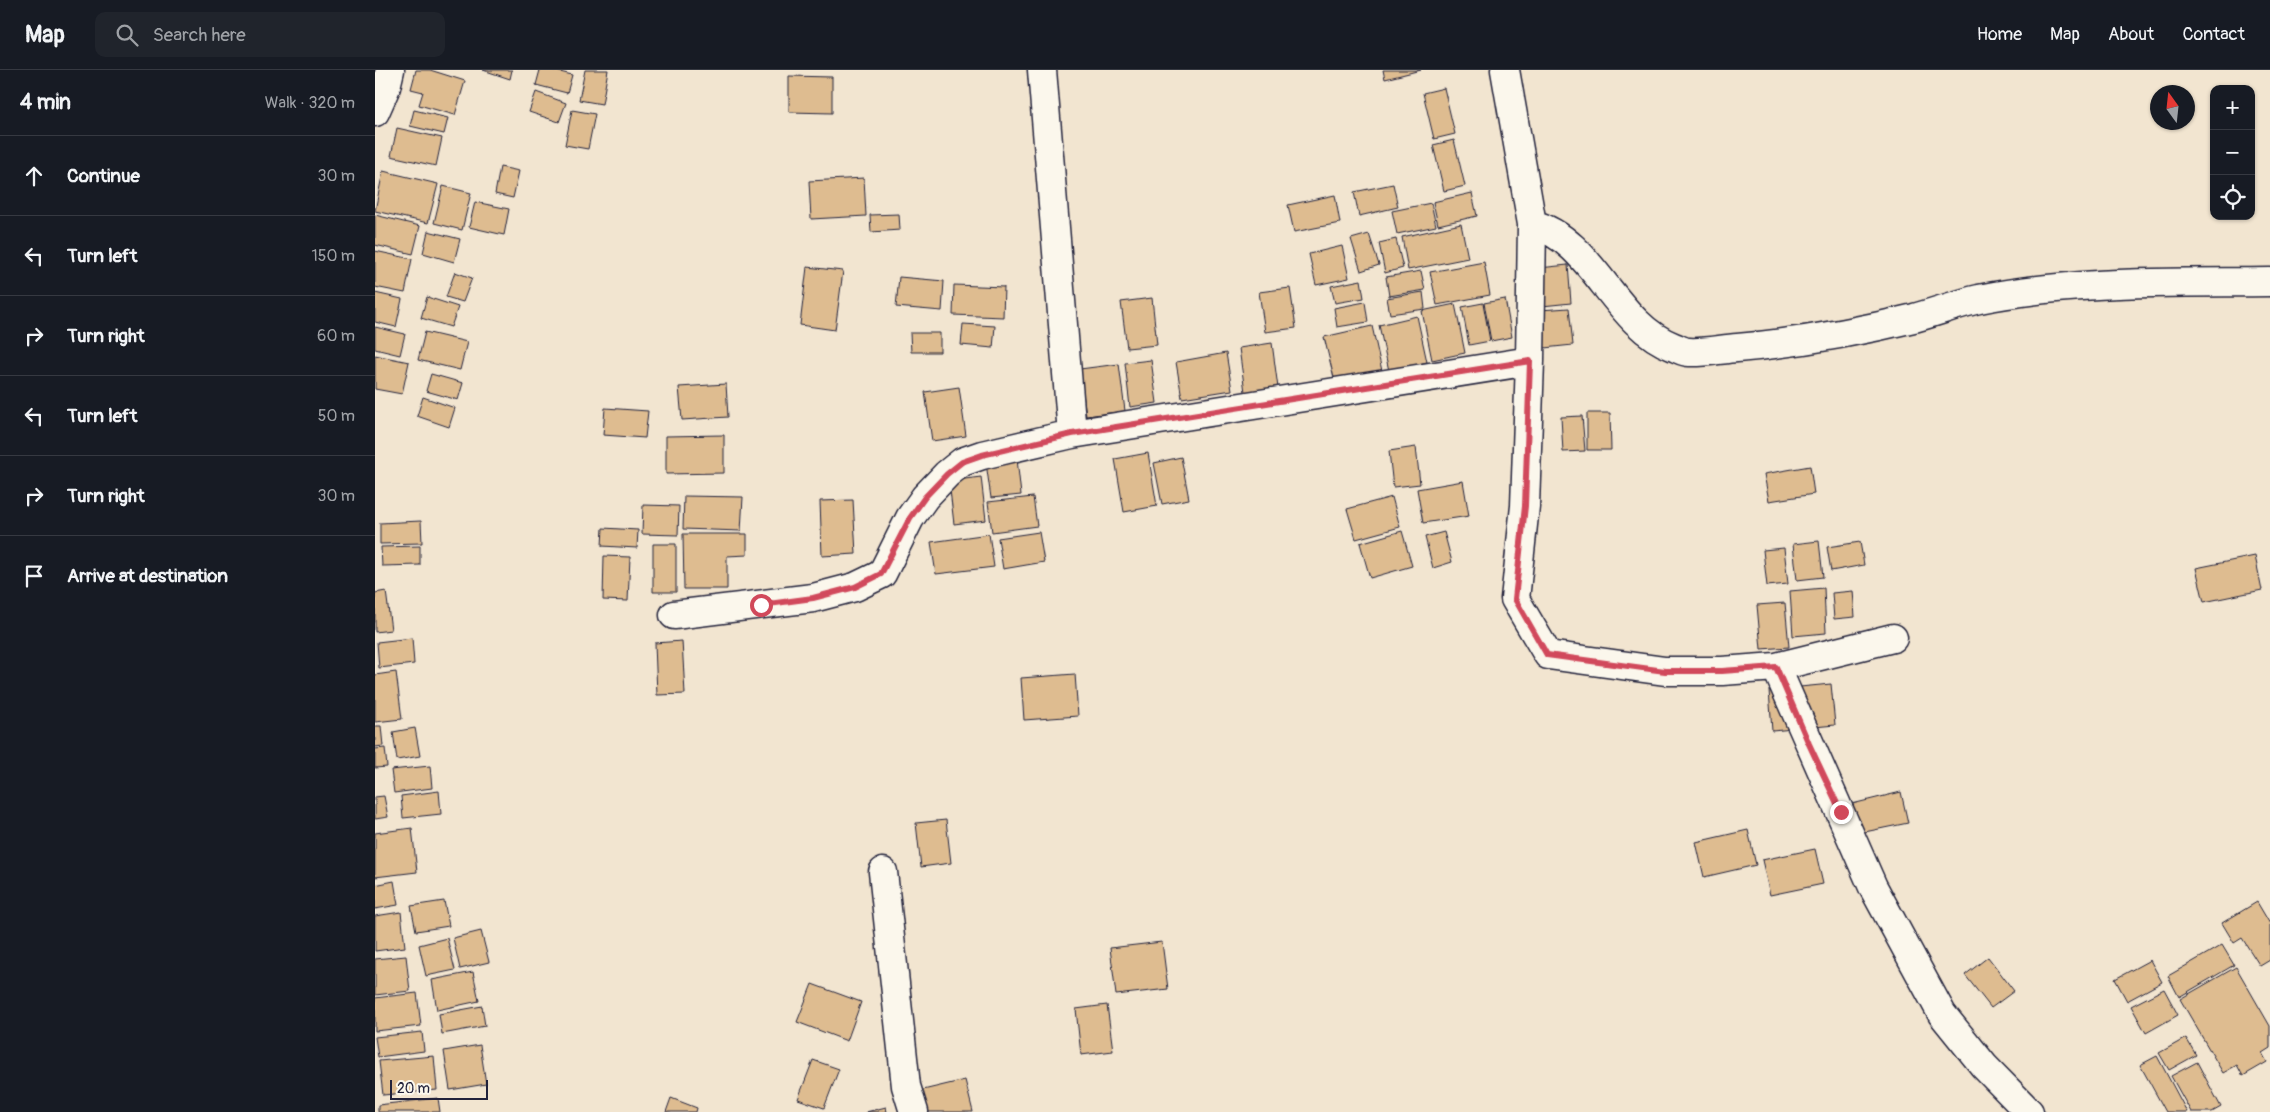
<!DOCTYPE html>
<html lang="en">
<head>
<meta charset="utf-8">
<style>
  :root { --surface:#171b24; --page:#20242c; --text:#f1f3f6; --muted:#9ea1a6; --line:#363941 }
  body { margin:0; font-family:Pangolin,sans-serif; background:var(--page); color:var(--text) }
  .controls { position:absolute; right:15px; top:15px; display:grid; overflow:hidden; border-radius:10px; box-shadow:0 1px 4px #0004 }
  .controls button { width:45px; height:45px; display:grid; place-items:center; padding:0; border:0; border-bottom:1px solid var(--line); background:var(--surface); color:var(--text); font:25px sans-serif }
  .compass { position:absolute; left:1775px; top:15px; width:45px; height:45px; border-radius:50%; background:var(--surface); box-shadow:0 1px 4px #0004; rotate:345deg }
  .scale { position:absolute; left:15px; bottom:12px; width:98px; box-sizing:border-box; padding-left:5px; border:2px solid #22223b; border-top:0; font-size:14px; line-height:18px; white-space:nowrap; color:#22223b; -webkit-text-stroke:4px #fbf7ec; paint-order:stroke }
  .stop { position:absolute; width:15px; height:15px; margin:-11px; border:4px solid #d1495b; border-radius:50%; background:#fff }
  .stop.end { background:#d1495b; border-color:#fff; box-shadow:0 1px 5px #0008 }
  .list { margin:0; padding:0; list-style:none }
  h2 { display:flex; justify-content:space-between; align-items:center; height:65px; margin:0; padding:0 20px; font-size:21px }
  h2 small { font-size:16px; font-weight:400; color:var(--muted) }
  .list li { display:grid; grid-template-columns:32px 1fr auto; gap:15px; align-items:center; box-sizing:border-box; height:80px; padding:0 20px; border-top:1px solid var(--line) }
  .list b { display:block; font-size:19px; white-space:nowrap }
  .list em { font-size:16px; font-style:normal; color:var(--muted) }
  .icon { flex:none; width:28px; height:28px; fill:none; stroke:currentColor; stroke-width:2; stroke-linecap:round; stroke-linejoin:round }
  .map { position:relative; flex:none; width:1895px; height:1042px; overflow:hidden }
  header { display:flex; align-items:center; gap:30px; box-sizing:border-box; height:70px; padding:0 25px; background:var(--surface); border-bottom:1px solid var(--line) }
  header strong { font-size:24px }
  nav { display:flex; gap:28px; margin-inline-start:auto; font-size:18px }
  .search { width:350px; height:45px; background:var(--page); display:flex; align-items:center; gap:12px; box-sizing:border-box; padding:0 18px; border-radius:10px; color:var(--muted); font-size:19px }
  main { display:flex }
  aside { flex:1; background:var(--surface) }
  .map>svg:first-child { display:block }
  .building { fill:#debc90; stroke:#22223b }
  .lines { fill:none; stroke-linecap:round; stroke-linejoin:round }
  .minor-casing { stroke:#22223b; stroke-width:31 }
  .minor { stroke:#fbf7ec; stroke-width:28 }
  .route { stroke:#d1495b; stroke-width:6 }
</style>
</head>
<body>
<header>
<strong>Map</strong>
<div class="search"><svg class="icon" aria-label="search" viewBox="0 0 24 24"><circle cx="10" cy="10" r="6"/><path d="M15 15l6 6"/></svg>Search here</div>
<nav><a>Home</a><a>Map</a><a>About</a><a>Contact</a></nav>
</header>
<main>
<aside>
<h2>4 min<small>Walk · 320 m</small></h2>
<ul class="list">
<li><svg class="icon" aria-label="ahead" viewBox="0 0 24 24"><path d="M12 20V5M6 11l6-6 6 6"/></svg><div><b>Continue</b></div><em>30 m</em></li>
<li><svg class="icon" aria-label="left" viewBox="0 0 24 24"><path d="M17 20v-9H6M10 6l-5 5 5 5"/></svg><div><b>Turn left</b></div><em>150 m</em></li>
<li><svg class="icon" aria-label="right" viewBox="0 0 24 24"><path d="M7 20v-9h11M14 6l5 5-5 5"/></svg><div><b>Turn right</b></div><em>60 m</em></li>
<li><svg class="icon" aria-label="left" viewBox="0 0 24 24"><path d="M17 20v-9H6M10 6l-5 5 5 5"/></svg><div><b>Turn left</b></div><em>50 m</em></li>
<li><svg class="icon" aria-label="right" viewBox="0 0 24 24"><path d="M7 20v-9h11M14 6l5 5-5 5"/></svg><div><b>Turn right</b></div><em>30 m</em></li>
<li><svg class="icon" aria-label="arrive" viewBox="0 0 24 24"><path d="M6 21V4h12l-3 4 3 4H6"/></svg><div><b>Arrive at destination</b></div></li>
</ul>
</aside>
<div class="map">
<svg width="1895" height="1042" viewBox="0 0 1895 1042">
  <rect width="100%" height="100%" fill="#f2e5d0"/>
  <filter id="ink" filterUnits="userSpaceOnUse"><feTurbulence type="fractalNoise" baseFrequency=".02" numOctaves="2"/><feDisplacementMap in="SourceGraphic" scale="10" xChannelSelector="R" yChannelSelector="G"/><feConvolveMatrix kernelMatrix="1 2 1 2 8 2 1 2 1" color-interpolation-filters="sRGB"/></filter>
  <g filter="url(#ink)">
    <path class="building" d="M41 0H55L90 11 80 45 44 35 48 22 36 19Z
      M108 0H137L135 9Z
      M165 0H177L197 5 192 23 161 15Z
      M210 0H233L227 34 204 30Z
      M1008 0H1046L1010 9Z
      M414 6 457 7V43L414 42Z
      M1069 18 1080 64 1059 69 1048 23Z
      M161 22 191 33 184 52 154 42Z
      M39 40 73 48 69 64 35 56Z
      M197 40 220 44 213 79 190 75Z
      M22 58 67 68 61 96 16 86Z
      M1079 70 1090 116 1069 121 1058 75Z
      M125 97 144 101 138 128 120 124Z
      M8 101 63 114 53 153 0 141Z
      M489 108 491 146 436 149 434 111Z
      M1018 114 1023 137 984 146 979 122Z
      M68 116 96 123 87 160 59 153Z
      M1097 123 1102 146 1063 155 1058 132Z
      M960 125 965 153 919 162 913 135Z
      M100 132 134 139 129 165 94 157Z
      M1056 133 1061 156 1022 164 1017 141Z
      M524 144 525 160 496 162 495 145Z
      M0 145 45 156 38 184 0 175Z
      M1086 154 1093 188 1033 200 1027 167Z
      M53 161 85 169 79 192 48 183Z
      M994 164 1004 195 986 201 976 169Z
      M1021 169 1028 198 1010 203 1004 173Z
      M967 176 974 208 941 215 934 184Z
      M0 181 37 189 30 223 0 217Z
      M1109 192 1115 225 1062 235 1055 202Z
      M1193 195 1196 233 1167 236 1164 198Z
      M432 197 468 201 460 260 425 255Z
      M1046 201 1050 220 1014 226 1011 207Z
      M80 202 97 208 88 232 71 227Z
      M524 207 569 211 567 241 521 237Z
      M986 210 989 228 960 233 956 216Z
      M579 215 629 217 628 247 578 245Z
      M915 218 921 258 890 262 884 222Z
      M1048 222 1050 239 1015 244 1012 228Z
      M0 223 27 229 21 257 0 252Z
      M52 227 83 237 76 257 46 248Z
      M777 228 782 275 752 278 746 232Z
      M1130 229 1137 267 1116 271 1109 233Z
      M990 232 993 252 962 257 959 238Z
      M1108 233 1115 271 1094 275 1087 237Z
      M1080 234 1090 283 1057 290 1047 241Z
      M1194 238 1198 275 1169 278 1165 240Z
      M1042 246 1052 292 1014 301 1004 255Z
      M588 254 620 256 618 278 586 275Z
      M997 256 1007 301 960 312 949 267Z
      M0 257 30 264 25 285 0 279Z
      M50 262 92 272 85 300 43 290Z
      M535 263H565V282H536Z
      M897 273 903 318 870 322 864 278Z
      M851 283 857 320 807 328 801 292Z
      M0 285 34 292 27 324 0 319Z
      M776 290 782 333 755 337 750 293Z
      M744 294 750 341 711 346 705 299Z
      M56 304 88 313 83 330 51 321Z
      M351 314 353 347 307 350 304 317Z
      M584 317 591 366 557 371 550 322Z
      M48 327 80 338 74 357 42 346Z
      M230 338 273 341 270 368 228 365Z
      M1212 343H1235L1236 380H1212Z
      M1207 346 1210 381 1188 382 1186 347Z
      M349 365V403L291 404V366Z
      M1041 377 1045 414 1018 417 1014 381Z
      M773 383 782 436 749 442 740 389Z
      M806 387 814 429 787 434 779 393Z
      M642 389 646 425 616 428 611 393Z
      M1435 396 1439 424 1394 431 1389 404Z
      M606 407 611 450 579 454 574 411Z
      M1088 411 1094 446 1048 453 1042 419Z
      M309 426 368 427 366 461 308 459Z
      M658 427 662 456 617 462 613 432Z
      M1017 427 1025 457 981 469 972 439Z
      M478 430 481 484 447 486 445 431Z
      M268 435 304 436 303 465 267 464Z
      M46 451 47 473 5 474V453Z
      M228 458 263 460 262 478 227 476Z
      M1027 461 1037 496 995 508 985 473Z
      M664 462 669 492 628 499 623 468Z
      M1069 462 1077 492 1058 498 1050 467Z
      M308 464H372V485L352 486V519H309Z
      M614 464 619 497 561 504 556 472Z
      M1444 471 1448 507 1422 510 1418 474Z
      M1485 472 1489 495 1456 501 1452 477Z
      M278 474H301V522H278Z
      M45 476V495L7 496 6 477Z
      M1409 478 1413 514 1392 516 1388 480Z
      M229 486 255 487 253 531 228 530Z
      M1880 486 1887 520 1829 532 1821 498Z
      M1449 518 1451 563 1418 566 1415 521Z
      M11 521 16 560 0 562V523Z
      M1478 521 1480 547 1459 549 1457 523Z
      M1410 533 1414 577 1386 579 1382 535Z
      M37 568 39 594 4 598 2 572Z
      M307 571 310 624 282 625 280 573Z
      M21 602 27 649 0 652V605Z
      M700 604 703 646 649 650 646 608Z
      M1456 614 1460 655 1397 661 1394 620Z
      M0 656H6L8 676 0 677Z
      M40 658 45 686 22 690 18 662Z
      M10 678 12 697 0 698V679Z
      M55 696 57 718 19 723 16 700Z
      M64 721 66 744 28 748 26 726Z
      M1526 722 1533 753 1480 764 1473 735Z
      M9 726 13 747 0 749V727Z
      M571 750 576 793 546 797 541 753Z
      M37 758 42 802 0 807V763Z
      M1373 760 1381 795 1329 807 1321 772Z
      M1440 779 1448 814 1395 825 1387 790Z
      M19 811 23 835 0 839V815Z
      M69 831 74 856 41 861 36 836Z
      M1882 832 1895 854V890L1885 896 1867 868 1859 873 1847 853Z
      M26 842 30 877 0 881V846Z
      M106 861 114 892 85 899 78 868Z
      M72 868 80 900 51 906 44 875Z
      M787 872 793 919 741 925 735 878Z
      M1847 875 1859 895 1804 927 1793 906Z
      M31 886 35 921 0 925V889Z
      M1613 887 1639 921 1616 938 1590 905Z
      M1775 890 1787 912 1752 931 1740 909Z
      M1861 897 1895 956V978L1887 983 1892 992 1868 1006 1862 995 1848 1003 1805 929Z
      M98 902 104 931 62 940 57 910Z
      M437 914 486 932 472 971 422 952Z
      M1789 919 1803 945 1771 963 1756 936Z
      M42 923 46 956 0 961V928Z
      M732 935 738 981 706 985 701 939Z
      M107 936 110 956 67 964 64 944Z
      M47 962 49 981 3 987 0 967Z
      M1811 968 1821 985 1794 1000 1784 983Z
      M105 975 111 1014 75 1020 69 981Z
      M59 986 62 1020 8 1025 4 991Z
      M1782 986 1812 1042H1791L1765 995Z
      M438 990 464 999 449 1038 423 1029Z
      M1822 992 1846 1037 1837 1042H1816L1796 1006Z
      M590 1010 598 1042H549L544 1021Z
      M63 1028 65 1042H3V1035Z
      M296 1028 322 1038 321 1042H291Z
      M511 1037 512 1042H491Z"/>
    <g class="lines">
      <defs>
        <path id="minor" d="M667 0 697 364
          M1130 0 1157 154 1155 291 1150 436 1140 529 1173 585 1290 601H1347L1401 597 1518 568
          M0 42 11 17 15 0
          M1157 154C1219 170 1238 254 1299 277 1304 279 1309 282 1314 282 1329 283 1347 279 1362 278 1421 273 1482 262 1539 248 1561 242 1582 234 1604 229 1699 210 1799 213 1895 212
          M299 545 438 528 480 517 507 504 535 448 550 427 572 404 587 392 607 385 697 364 1155 291
          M1401 597 1498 817 1567 944 1609 996 1654 1042
          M508 802 531 1016 539 1042"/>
      </defs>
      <use href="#minor" class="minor-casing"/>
      <use href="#minor" class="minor"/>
    </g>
  </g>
  <g class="lines" filter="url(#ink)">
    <path class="route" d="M386 535 438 528 480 517 506 504 535 448 550 427 572 404 587 392 607 385 697 364 1155 291 1150 436 1140 529 1172 585 1290 601H1347L1401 597 1434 674 1466 742"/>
  </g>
</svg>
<div class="controls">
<button>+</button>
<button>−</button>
<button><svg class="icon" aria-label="locate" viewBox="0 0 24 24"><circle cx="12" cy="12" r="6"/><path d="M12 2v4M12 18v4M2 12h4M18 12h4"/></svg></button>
</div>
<svg class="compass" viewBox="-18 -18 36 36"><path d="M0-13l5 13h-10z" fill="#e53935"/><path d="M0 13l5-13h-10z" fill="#9ea1a6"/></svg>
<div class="scale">20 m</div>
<div class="stop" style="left:386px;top:535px"></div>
<div class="stop end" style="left:1466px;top:742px"></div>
</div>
</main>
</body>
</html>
